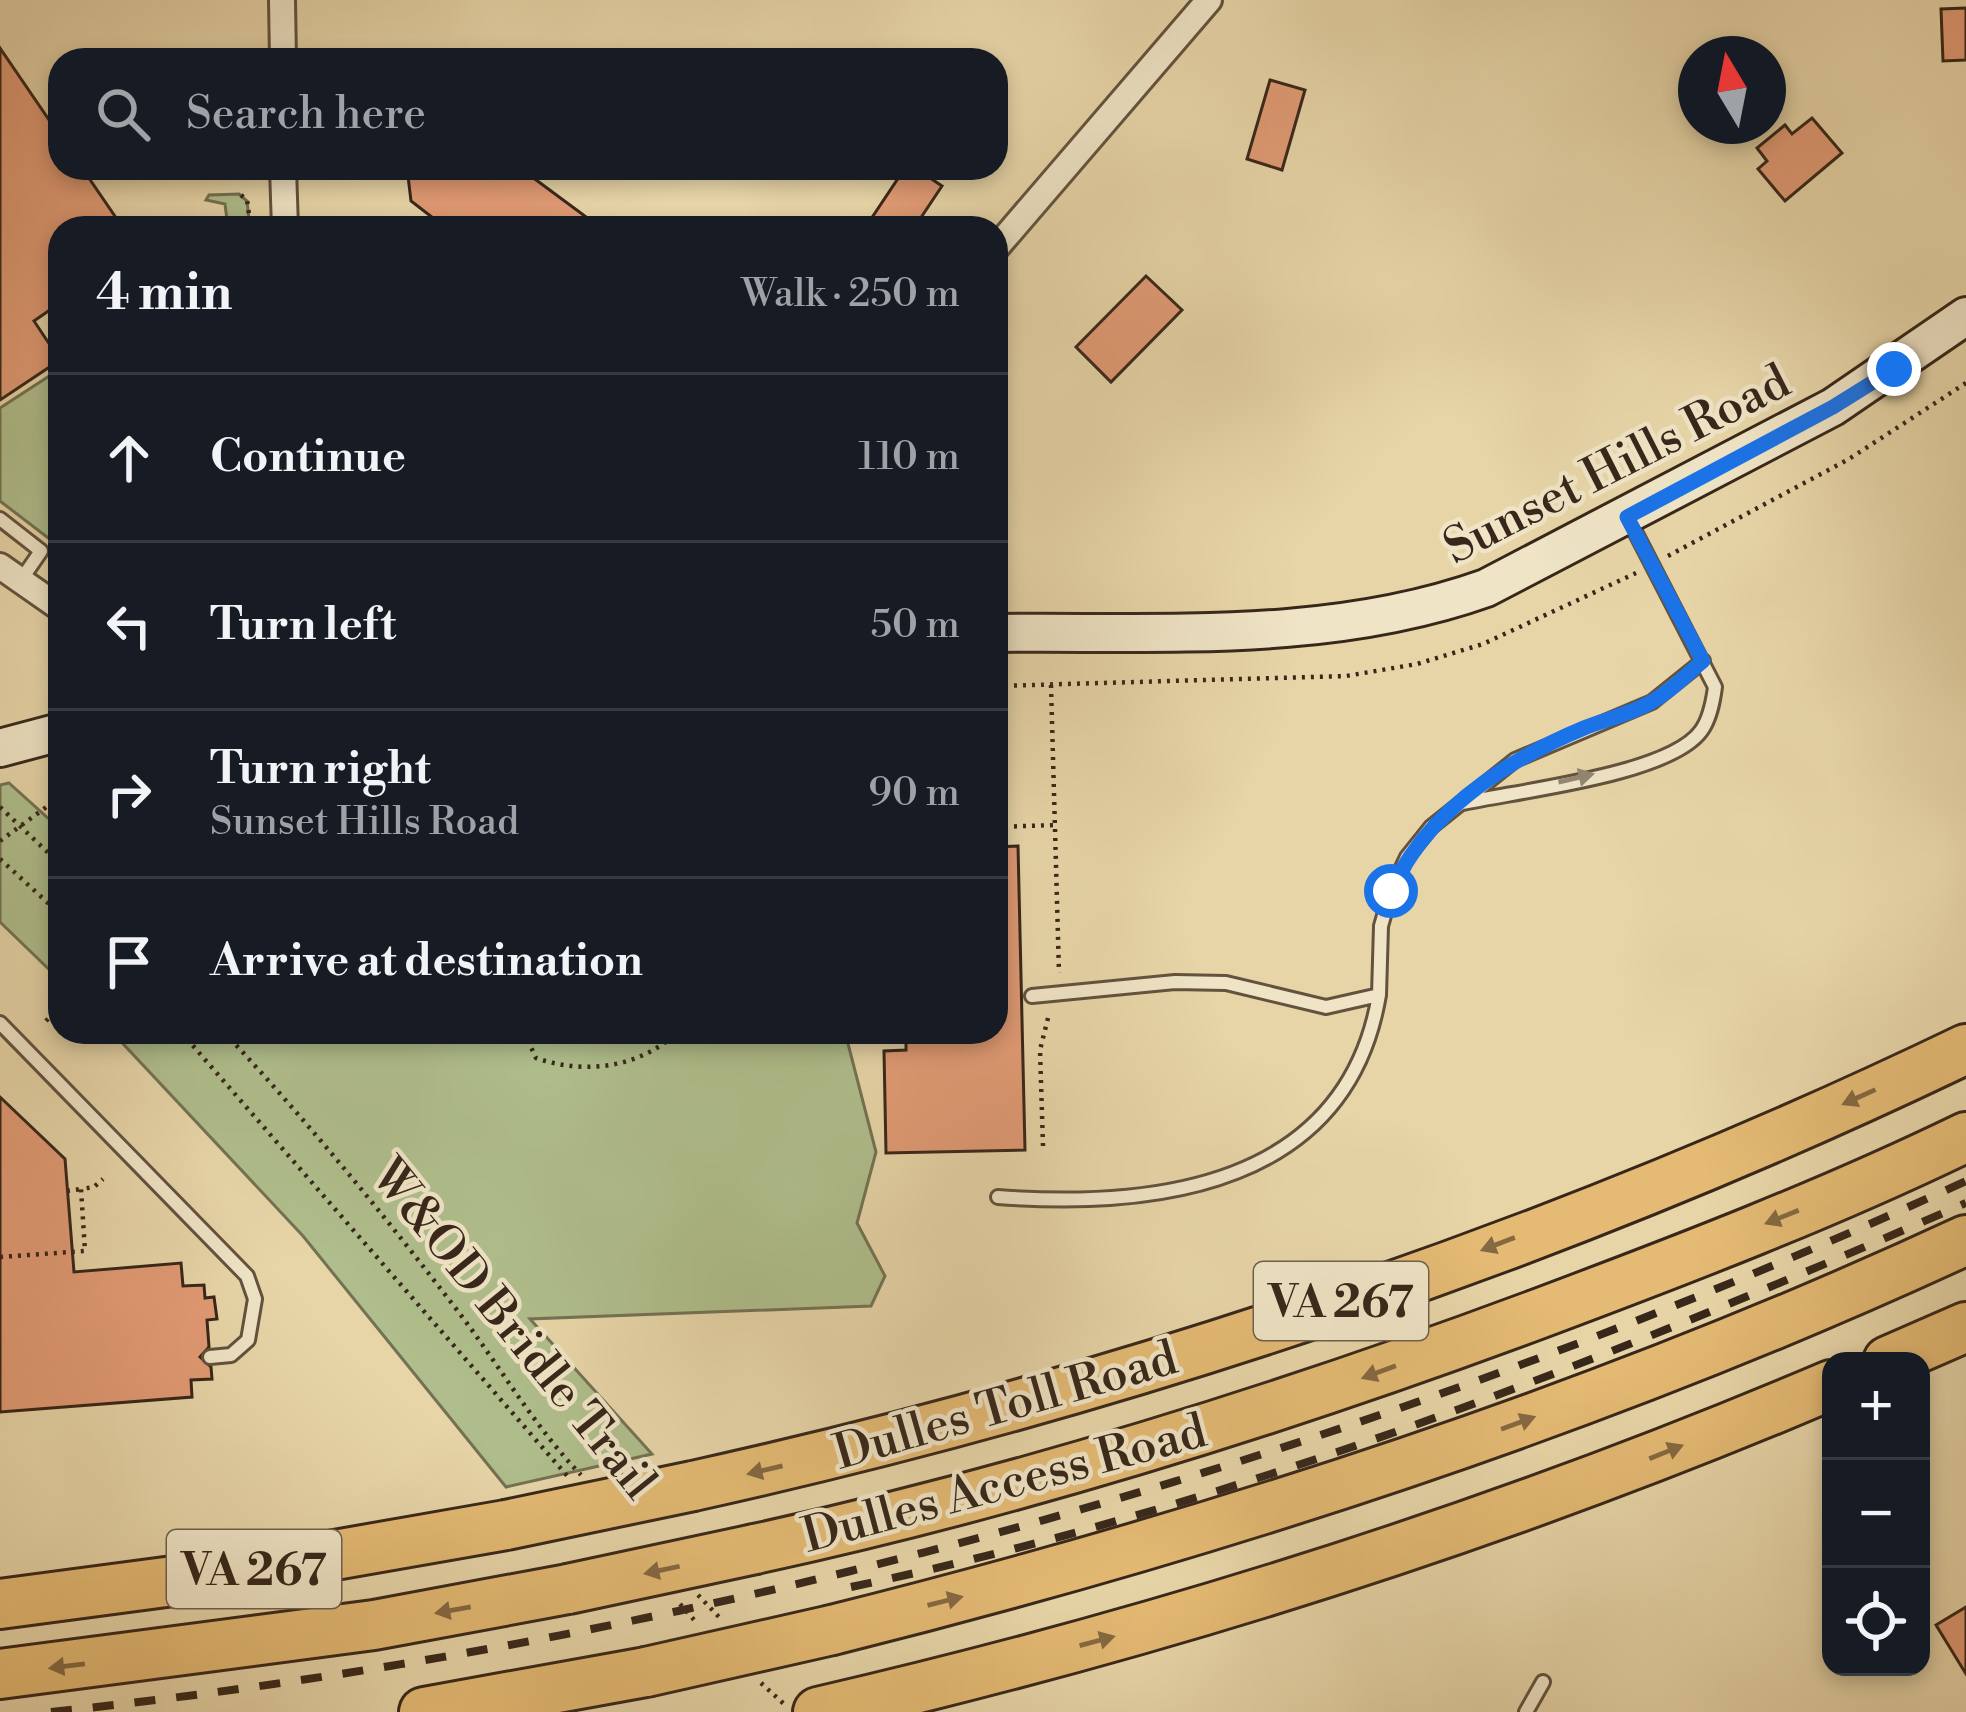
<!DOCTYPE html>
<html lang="en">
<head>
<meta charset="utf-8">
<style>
  :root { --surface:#171b24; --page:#242831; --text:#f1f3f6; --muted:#9ea1a6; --line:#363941 }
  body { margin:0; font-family:"Libre Bodoni",serif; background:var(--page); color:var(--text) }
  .controls { position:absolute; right:36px; bottom:36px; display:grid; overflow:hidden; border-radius:24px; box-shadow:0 6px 18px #0003 }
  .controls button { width:108px; height:108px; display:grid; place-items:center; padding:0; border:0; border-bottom:3px solid var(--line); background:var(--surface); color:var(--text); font:60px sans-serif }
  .compass { position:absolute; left:1678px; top:36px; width:108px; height:108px; border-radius:50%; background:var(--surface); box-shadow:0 6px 18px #0003; rotate:350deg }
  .stop { position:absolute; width:36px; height:36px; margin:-27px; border:9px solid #1a73e8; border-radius:50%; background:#fff }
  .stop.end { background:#1a73e8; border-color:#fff; box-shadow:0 3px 12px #0008 }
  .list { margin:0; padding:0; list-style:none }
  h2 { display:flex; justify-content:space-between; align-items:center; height:156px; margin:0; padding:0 48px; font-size:51px }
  h2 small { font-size:39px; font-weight:400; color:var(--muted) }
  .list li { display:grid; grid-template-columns:78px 1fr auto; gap:36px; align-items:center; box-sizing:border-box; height:168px; padding:0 48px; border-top:3px solid var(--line) }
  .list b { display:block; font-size:45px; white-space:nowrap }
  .list p { margin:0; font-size:39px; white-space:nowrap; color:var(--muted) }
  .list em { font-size:39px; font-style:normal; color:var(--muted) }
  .icon { flex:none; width:66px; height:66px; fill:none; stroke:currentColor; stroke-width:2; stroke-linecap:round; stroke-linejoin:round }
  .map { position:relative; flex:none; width:1966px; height:1712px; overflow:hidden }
  .search { position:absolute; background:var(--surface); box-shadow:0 6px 18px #0003; left:48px; top:48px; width:960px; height:132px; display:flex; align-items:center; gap:30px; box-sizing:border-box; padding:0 42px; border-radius:36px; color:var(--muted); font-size:45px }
  .panel { position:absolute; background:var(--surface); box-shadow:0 6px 18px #0003; left:48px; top:216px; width:960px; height:828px; border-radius:36px }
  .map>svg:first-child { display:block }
  .green { fill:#afbe8c; stroke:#737253; stroke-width:3 }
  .building { fill:#e19b75; stroke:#37271a; stroke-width:3 }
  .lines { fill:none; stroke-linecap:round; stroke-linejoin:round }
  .lane-casing { stroke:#63523e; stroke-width:18 }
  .street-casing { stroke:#63523e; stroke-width:30 }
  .secondary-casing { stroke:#37271a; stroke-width:42 }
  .highway-casing { stroke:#37271a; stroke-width:54 }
  .path { stroke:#37271a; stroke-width:4.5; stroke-dasharray:3 6; stroke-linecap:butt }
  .lane { stroke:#efe4c6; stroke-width:12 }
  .street { stroke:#efe4c6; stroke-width:24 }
  .secondary { stroke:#efe4c6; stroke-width:36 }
  .highway { stroke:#e4ba74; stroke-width:48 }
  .rail { stroke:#37271a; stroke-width:8; stroke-dasharray:21 21; stroke-linecap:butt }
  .highway-bridge-casing { stroke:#37271a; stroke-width:54; stroke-linecap:butt }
  .highway-bridge { stroke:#e4ba74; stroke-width:48 }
  .oneway { fill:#938670 }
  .oneway2 { fill:#856942 }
  .route { stroke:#1a73e8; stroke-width:15 }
  .labels { text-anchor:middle; stroke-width:9; stroke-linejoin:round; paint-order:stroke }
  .shield { fill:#efe4c6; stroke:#6e604e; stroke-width:3 }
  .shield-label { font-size:45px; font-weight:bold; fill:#37271a }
  .street-label { font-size:48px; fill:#37271a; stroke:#efe4c6 }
</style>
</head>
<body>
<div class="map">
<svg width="1966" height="1712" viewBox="0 0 1966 1712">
  <rect width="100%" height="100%" fill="#e7d5a8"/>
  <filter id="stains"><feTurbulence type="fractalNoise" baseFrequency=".00167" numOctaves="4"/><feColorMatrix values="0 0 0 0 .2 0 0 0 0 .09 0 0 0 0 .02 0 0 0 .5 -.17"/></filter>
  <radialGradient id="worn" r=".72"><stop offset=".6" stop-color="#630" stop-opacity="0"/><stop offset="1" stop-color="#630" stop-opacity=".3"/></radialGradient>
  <path class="green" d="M239 194 247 201 250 228H228L225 204 206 200 209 195Z
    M60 369V547L0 501V408Z
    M9 783 60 829V980L0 922V785Z
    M112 1032H845L876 1152 857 1223 885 1276 871 1306 530 1319 652 1454 506 1487 303 1236Z"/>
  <path class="building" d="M1966 8V60L1943 61 1941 9Z
    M0 48 60 136V168H82L123 228H60V303L34 321 60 360 0 400Z
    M1270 80 1305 90 1282 170 1247 159Z
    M1812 118 1842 153 1785 201 1758 169 1767 161 1757 148 1785 125 1792 134Z
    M407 168H520L601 228H446L411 201Z
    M905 168H915L942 186 914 228H865Z
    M1146 276 1182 310 1111 382 1076 347Z
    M1018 846 1025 1150 886 1153 884 1051 906 1050V1032H996V847Z
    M0 1097 65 1159 74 1272 181 1263 183 1286 204 1285 205 1298 214 1297 217 1319 207 1320 209 1347 200 1357 211 1367 212 1379 191 1380 192 1397 0 1412Z
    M1966 1607V1674L1936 1625Z"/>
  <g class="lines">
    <defs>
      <path id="lane" d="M0 519 41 551 21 580
        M1463 803C1517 791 1669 775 1701 731 1710 719 1713 702 1715 687L1628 518
        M1032 996 1175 982 1226 983 1326 1007 1379 995 1381 926 1391 891 1407 857 1431 827 1515 760 1652 702 1703 661
        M0 1023 247 1276 255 1299 248 1340 231 1355 210 1357
        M998 1197C1159 1209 1347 1185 1379 995
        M1526 1712 1543 1682"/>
      <path id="street" d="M282 0 283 60
        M283 168 285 228
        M996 248 1209 0
        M0 566 60 608"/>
      <path id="secondary" d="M996 633C1161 631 1329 644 1486 588L1833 407 1966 316
        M0 748 60 732"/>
      <path id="highway" d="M1888 1361 1966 1327
        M693 1486C1127 1390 1565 1242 1966 1049
        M755 1549C1022 1491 1283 1409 1538 1314 1682 1260 1828 1204 1966 1137
        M0 1604 226 1574 506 1525
        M832 1630C1220 1533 1602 1409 1966 1240
        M0 1674 374 1625 568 1589
        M424 1712 646 1672
        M818 1712C1164 1632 1504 1524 1831 1385"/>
    </defs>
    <use href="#lane" class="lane-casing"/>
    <use href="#street" class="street-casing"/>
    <use href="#secondary" class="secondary-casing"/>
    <use href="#highway" class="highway-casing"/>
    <path class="path" d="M241 195 247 200 251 228
      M1668 556 1849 459 1966 383
      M1051 685 1059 973
      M996 686 1346 676 1417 664 1483 644 1636 573
      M0 807 60 864
      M996 827 1055 825
      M0 841 60 797
      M0 859 60 914
      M46 1021 60 1005
      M181 1032 569 1478
      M224 1032C308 1122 385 1216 460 1314 501 1368 534 1426 581 1475
      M524 1032 536 1058C585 1075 639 1068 678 1032
      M1043 1146 1040 1050 1049 1014
      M67 1191 81 1189
      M0 1257 85 1251 81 1189 94 1187 103 1179
      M698 1595 719 1617
      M680 1604 696 1622
      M761 1683 784 1704"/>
    <use href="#lane" class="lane"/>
    <use href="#street" class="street"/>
    <use href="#secondary" class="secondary"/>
    <use href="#highway" class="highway"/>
    <path class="rail" d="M851 1587C1237 1506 1605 1361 1966 1203
      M51 1712C713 1642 1362 1457 1966 1181"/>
    <defs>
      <path id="highway-bridge" d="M506 1525 693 1486
        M568 1589 755 1549
        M646 1672 832 1630"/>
    </defs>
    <use href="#highway-bridge" class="highway-bridge-casing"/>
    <use href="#highway-bridge" class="highway-bridge"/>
  </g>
  <defs><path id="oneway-solid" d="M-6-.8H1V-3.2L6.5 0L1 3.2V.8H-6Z" transform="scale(3)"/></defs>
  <use class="oneway" href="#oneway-solid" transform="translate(1576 778) rotate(-13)"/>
  <g class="oneway2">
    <use href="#oneway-solid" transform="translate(1859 1097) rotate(156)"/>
    <use href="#oneway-solid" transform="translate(1782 1217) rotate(158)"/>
    <use href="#oneway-solid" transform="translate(1498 1244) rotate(159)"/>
    <use href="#oneway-solid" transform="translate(1379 1372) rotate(160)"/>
    <use href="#oneway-solid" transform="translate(1518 1423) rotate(-20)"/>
    <use href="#oneway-solid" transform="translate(1666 1452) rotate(-22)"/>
    <use href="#oneway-solid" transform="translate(765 1470) rotate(167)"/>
    <use href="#oneway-solid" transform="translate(662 1570) rotate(168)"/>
    <use href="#oneway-solid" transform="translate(945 1601) rotate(-14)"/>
    <use href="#oneway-solid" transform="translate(453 1610) rotate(170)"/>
    <use href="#oneway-solid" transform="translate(1097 1641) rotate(-15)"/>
    <use href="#oneway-solid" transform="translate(67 1666) rotate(173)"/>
  </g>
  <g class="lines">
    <path class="route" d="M1391 891C1427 812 1505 761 1584 728 1606 719 1632 714 1653 701 1671 691 1687 674 1703 661L1627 517 1833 407 1894 369"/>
  </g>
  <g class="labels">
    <g class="shield">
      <rect x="1254" y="1262" width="174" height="78" rx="9"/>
      <rect x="167" y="1530" width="174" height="78" rx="9"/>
    </g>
    <g class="shield-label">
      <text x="1341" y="1317">VA 267</text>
      <text x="254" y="1585">VA 267</text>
    </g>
    <g class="street-label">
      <text transform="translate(1616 463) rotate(-27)" y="17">Sunset Hills Road</text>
      <text transform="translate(515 1328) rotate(51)" y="17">W&amp;OD Bridle Trail</text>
      <text transform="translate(1005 1404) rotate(-16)" y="17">Dulles Toll Road</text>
      <text transform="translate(1004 1482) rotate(-15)" y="17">Dulles Access Road</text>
    </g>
  </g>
  <rect width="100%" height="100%" filter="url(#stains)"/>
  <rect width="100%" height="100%" fill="url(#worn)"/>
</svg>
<div class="controls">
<button>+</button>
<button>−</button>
<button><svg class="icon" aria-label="locate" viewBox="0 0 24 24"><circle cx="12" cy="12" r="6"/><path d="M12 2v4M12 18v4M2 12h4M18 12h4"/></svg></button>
</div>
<svg class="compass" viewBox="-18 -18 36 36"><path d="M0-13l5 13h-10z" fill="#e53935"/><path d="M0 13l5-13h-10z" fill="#9ea1a6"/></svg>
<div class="stop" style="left:1391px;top:891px"></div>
<div class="stop end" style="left:1894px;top:369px"></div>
<div class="search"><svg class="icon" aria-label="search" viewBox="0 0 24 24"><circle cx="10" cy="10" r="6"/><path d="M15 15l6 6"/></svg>Search here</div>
<section class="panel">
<h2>4 min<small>Walk · 250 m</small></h2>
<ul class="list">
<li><svg class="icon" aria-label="ahead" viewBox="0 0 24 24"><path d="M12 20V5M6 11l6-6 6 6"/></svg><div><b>Continue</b></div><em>110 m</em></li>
<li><svg class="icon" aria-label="left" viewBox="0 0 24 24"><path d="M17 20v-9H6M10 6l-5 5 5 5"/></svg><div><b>Turn left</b></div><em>50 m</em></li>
<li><svg class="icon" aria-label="right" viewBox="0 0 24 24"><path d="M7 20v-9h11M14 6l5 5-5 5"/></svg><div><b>Turn right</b><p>Sunset Hills Road</p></div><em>90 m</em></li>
<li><svg class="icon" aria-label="arrive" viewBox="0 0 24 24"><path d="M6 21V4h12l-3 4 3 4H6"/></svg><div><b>Arrive at destination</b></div></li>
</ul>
</section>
</div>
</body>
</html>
